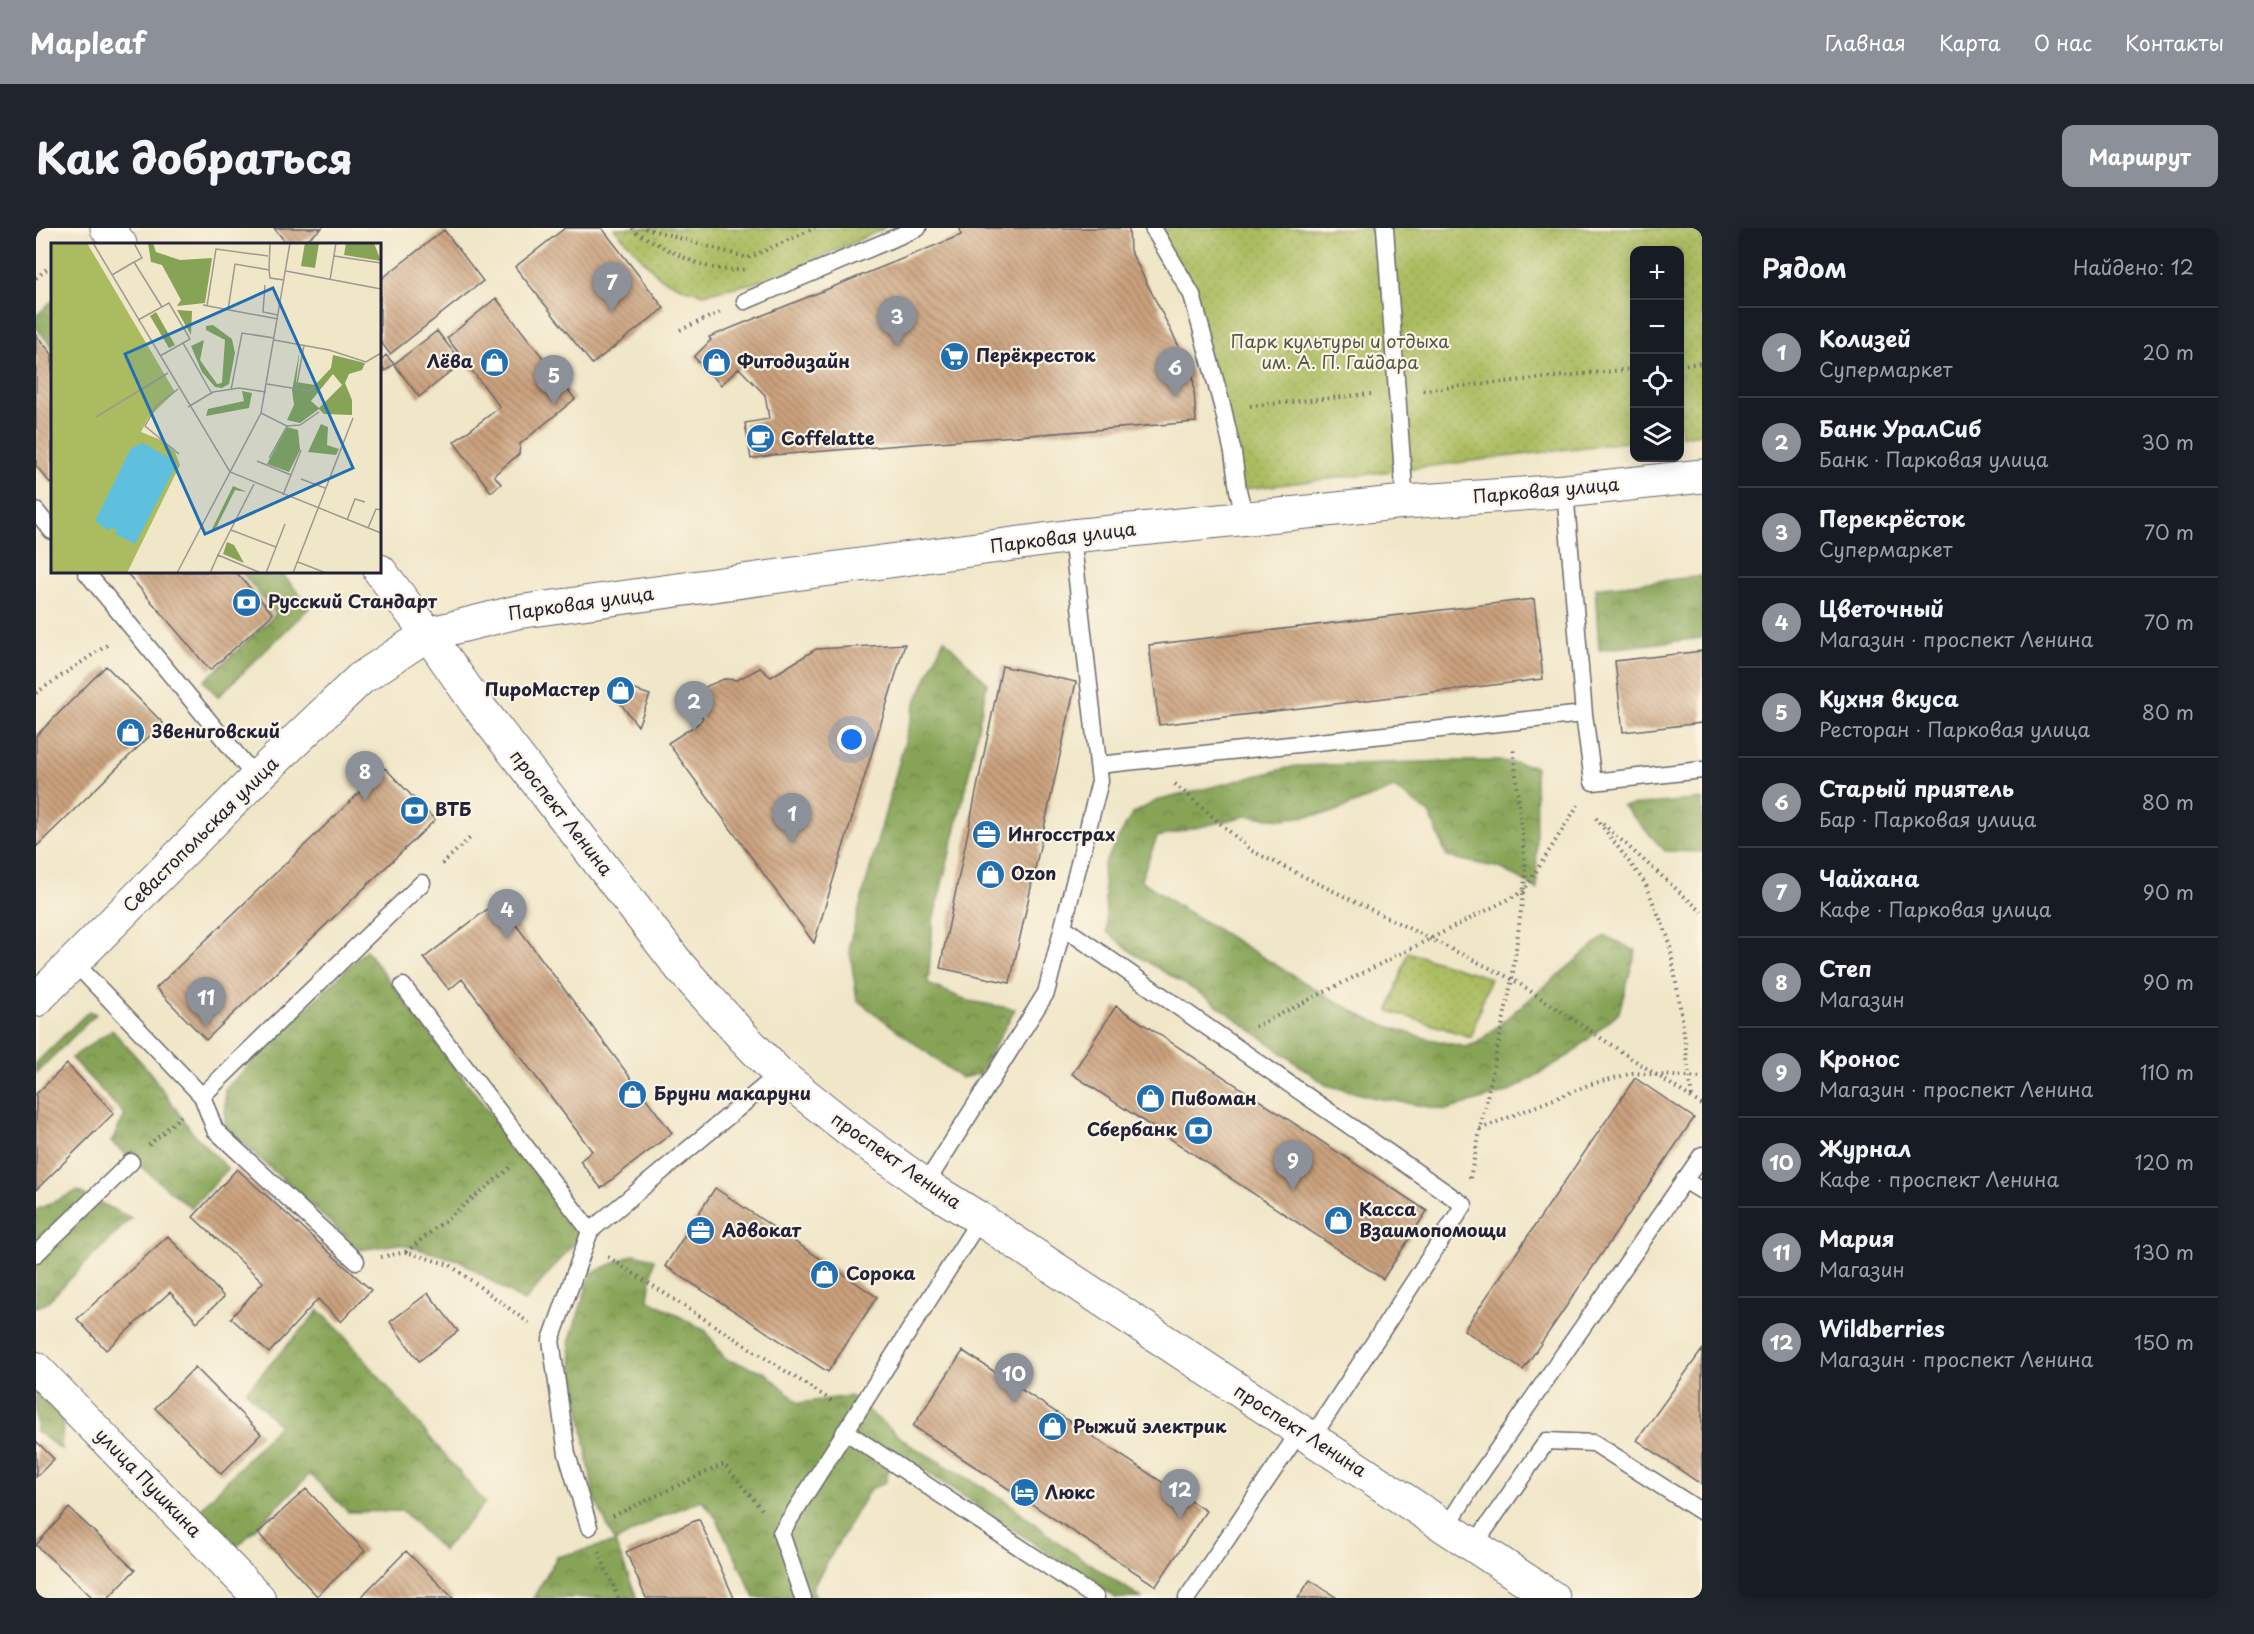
<!DOCTYPE html>
<html lang="ru">
<head>
<meta charset="utf-8">
<style>
  :root { --surface:#171b24; --page:#20242c; --text:#f1f3f6; --muted:#9ea1a6; --line:#363941; --accent:#8c9099 }
  body { margin:0; font-family:"Playpen Sans",sans-serif; background:var(--page); color:var(--text) }
  .controls { position:absolute; right:18px; top:18px; display:grid; overflow:hidden; border-radius:12px; box-shadow:0 3px 15px #0003 }
  .controls button { width:54px; height:54px; display:grid; place-items:center; padding:0; border:0; border-bottom:2px solid var(--line); background:var(--surface); color:var(--text); font:30px sans-serif }
  .you { position:absolute; left:816px; top:512px; width:21px; height:21px; margin:-15px; border:4px solid #fff; border-radius:50%; background:#1a73e8; box-shadow:0 0 0 9px #1a73e833 }
  .badge { display:grid; place-items:center; width:39px; height:39px; border-radius:50%; background:var(--accent); color:#fff; font-size:20px; font-weight:700 }
  .pin { position:absolute; translate:-50% -50px; filter:drop-shadow(0 2px 3px #0008) }
  .pin::after { content:''; position:absolute; top:32px; width:21px; height:18px; background:inherit; clip-path:polygon(0 0,100% 0,50% 100%) }
  .list { margin:0; padding:0; list-style:none }
  h2 { display:flex; justify-content:space-between; align-items:center; height:78px; margin:0; padding:0 24px; font-size:26px }
  h2 small { font-size:20px; font-weight:400; color:var(--muted) }
  .list li { display:grid; grid-template-columns:39px 1fr auto; gap:18px; align-items:center; box-sizing:border-box; height:90px; padding:0 24px; border-top:2px solid var(--line) }
  .list b { display:block; font-size:22px; white-space:nowrap }
  .list p { margin:0; font-size:20px; white-space:nowrap; color:var(--muted) }
  .list em { font-size:20px; font-style:normal; color:var(--muted) }
  .icon { flex:none; width:33px; height:33px; fill:none; stroke:currentColor; stroke-width:2; stroke-linecap:round; stroke-linejoin:round }
  .map { position:relative; flex:none; width:1666px; height:1370px; overflow:hidden; border-radius:12px }
  header { display:flex; align-items:center; gap:36px; box-sizing:border-box; height:84px; padding:0 30px; background:var(--accent); color:#fff }
  header strong { font-size:28px }
  nav { display:flex; gap:33px; margin-inline-start:auto; font-size:21px }
  .intro { display:flex; align-items:center; justify-content:space-between; box-sizing:border-box; height:144px; padding:0 36px }
  h1 { margin:0; font-size:42px }
  .button { padding:15px 27px; border-radius:12px; background:var(--accent); color:#fff; font-size:21px; font-weight:700 }
  main { display:flex; gap:36px; padding:0 36px }
  aside { flex:1; background:var(--surface); border-radius:12px; box-shadow:0 3px 15px #0003 }
  .map>svg:first-child { display:block }
  .forest { fill:url(#forest-crowns); stroke:#546348; stroke-width:1.5 }
  .park { fill:url(#park-dots); stroke:#666f4d; stroke-width:1.5 }
  .building { fill:url(#building-back-hatch) }
  .lines { fill:none; stroke-linecap:round; stroke-linejoin:round }
  .lane-casing { stroke:#6a676c; stroke-width:19 }
  .street-casing { stroke:#6a676c; stroke-width:34 }
  .secondary-casing { stroke:#6a676c; stroke-width:35 }
  .path { stroke:#6a676c; stroke-width:4; stroke-dasharray:1.5 4.5; stroke-linecap:butt }
  .lane { stroke:#fff; stroke-width:16 }
  .street { stroke:#fff; stroke-width:32 }
  .secondary { stroke:#fff; stroke-width:33 }
  .labels { text-anchor:middle; stroke-width:4.5; stroke-linejoin:round; paint-order:stroke }
  .park-label { font-size:18px; fill:#525848; stroke:#fcf5e5 }
  .poi-label { font-size:18px; font-weight:bold; fill:#22223b; stroke:#fcf5e5; text-anchor:start }
  .street-label { font-size:18px; fill:#22223b; stroke:#fcf5e5 }
  .inset-road { fill:none; stroke:#9e9890; stroke-width:1.5 }
  .view { fill:#1f6fb2; fill-opacity:0.15; stroke:#1f6fb2; stroke-width:3 }
  .inset-edge { fill:none; stroke:#22223b; stroke-width:3 }
</style>
</head>
<body>
<header>
<strong>Mapleaf</strong>
<nav><a>Главная</a><a>Карта</a><a>О нас</a><a>Контакты</a></nav>
</header>
<div class="intro"><h1>Как добраться</h1><a class="button">Маршрут</a></div>
<main>
<div class="map">
<svg width="1666" height="1370" viewBox="0 0 1666 1370">
  <defs>
    <pattern id="forest-crowns" width="20" height="18" patternUnits="userSpaceOnUse" patternTransform="scale(1.5)"><rect width="20" height="18" fill="#87a456"/><path d="M2 6a3 3 0 1 1 6 0M12 15a3 3 0 1 1 6 0" fill="none" stroke="#6e8548"/></pattern>
    <pattern id="park-dots" width="8" height="8" patternUnits="userSpaceOnUse" patternTransform="scale(1.5)"><rect width="8" height="8" fill="#aabc5f"/><path d="M2 2h.1M6 6h.1" fill="none" stroke="#92a153" stroke-width="1.8" stroke-linecap="round"/></pattern>
    <pattern id="building-back-hatch" width="6" height="6" patternUnits="userSpaceOnUse" patternTransform="scale(1.5)"><rect width="6" height="6" fill="#caa17d"/><path d="M-1 5l2 2M0 0l6 6M5-1l2 2" fill="none" stroke="#a48368"/></pattern>
  </defs>
  <rect width="100%" height="100%" fill="#fcf5e5"/>
  <filter id="ink" filterUnits="userSpaceOnUse"><feTurbulence type="fractalNoise" baseFrequency=".0167" numOctaves="2"/><feDisplacementMap in="SourceGraphic" scale="12" xChannelSelector="R" yChannelSelector="G"/><feConvolveMatrix kernelMatrix="1 2 1 2 8 2 1 2 1" color-interpolation-filters="sRGB"/></filter>
  <filter id="wash" filterUnits="userSpaceOnUse"><feTurbulence type="fractalNoise" baseFrequency=".008" numOctaves="4" result="noise"/><feDisplacementMap in="SourceGraphic" scale="24" xChannelSelector="R" yChannelSelector="G"/><feGaussianBlur stdDeviation="1.35" result="paint"/><feColorMatrix in="noise" values="0 0 0 0 0 0 0 0 0 0 0 0 0 0 0 0 0 1.4 0 .05"/><feComposite in="paint" operator="in"/></filter>
  <g filter="url(#wash)">
    <rect width="100%" height="100%" fill="#f0e6c8"/>
    <path class="forest" d="M16 73V119L0 99V88Z
      M205 344H245L274 379 182 469 168 453 240 386Z
      M1666 348V410L1563 422 1559 360Z
      M908 411 951 455 931 555 897 693 892 756 933 773 979 781 943 846 925 850 821 772 813 717 879 476Z
      M1415 533H1465L1499 538 1501 661 1464 640 1411 629 1394 586 1358 560 1295 585 1248 591 1210 588 1121 609 1105 652 1141 677 1289 767 1334 792 1385 809 1429 819 1441 815 1569 708 1600 723 1583 784 1534 827 1475 863 1410 882 1340 870 1290 857 1170 769 1098 726 1071 704 1067 638 1096 586 1120 573 1259 538Z
      M1666 571V624L1629 623 1587 578Z
      M330 722 546 1006 488 1074 423 1032 363 1016 324 1022 189 899V861Z
      M53 783 60 786 0 845V835Z
      M76 802 113 843 156 904 192 941 155 980 75 914 89 887 35 830Z
      M41 963 95 990 9 1076 0 1079V982Z
      M599 1026 618 1031 612 1071 670 1103 689 1131 729 1144 763 1175 814 1168 874 1217 968 1271 1028 1319 1106 1370H1080L858 1222 849 1255 834 1261 776 1360 780 1370H719L680 1290 666 1272 622 1290 579 1314 601 1370H497L521 1329 579 1314 558 1269 533 1115 555 1045Z
      M283 1082 308 1107 449 1275 407 1323 367 1283 312 1284 274 1246 197 1323 160 1286 243 1197 210 1163Z
      M0 1158 28 1188 25 1221 0 1203Z"/>
    <path class="park" d="M578 0H849L739 50 668 66 649 61 623 49Z
      M1117 0H1666V205L1644 208V22H1598V213L1202 262 1156 67Z
      M1372 724 1454 750 1435 809 1353 783Z"/>
    <g id="blocks">
      <path class="building" d="M238 0H286L265 16H251Z
        M529 0H566L628 80 556 136 479 39Z
        M924 0H1093L1094 22 1157 146 1160 194 738 227 715 231 709 195 733 191 729 167 703 140 685 157 658 129 675 112 673 109 925 7Z
        M408 2 447 53 354 126 344 113V52Z
        M460 70 539 171 484 216 483 226 458 247 465 256 455 264 418 214 464 179 411 110Z
        M401 103 426 135 383 169 358 136Z
        M0 107 16 126V257L0 238Z
        M350 127 358 136 349 143 344 133Z
        M90 344H200L237 386 174 442Z
        M1498 371 1507 451 1123 497 1113 417Z
        M869 416 778 715 632 515 663 495 667 490 662 482 664 468 671 458 688 451 701 452 724 440 735 449 780 421Z
        M1666 423V495L1587 504 1579 433Z
        M70 438 127 495 0 619V508Z
        M966 438 1040 454 974 755 904 740Z
        M582 456 614 467 602 498 577 466Z
        M349 540 399 592 170 812 120 760Z
        M462 673 636 905 565 960 544 933 556 923 435 763 426 751 413 762 388 730Z
        M1080 778 1391 983 1347 1051 1036 846Z
        M31 836 78 885 0 962V866Z
        M1599 850 1658 890 1487 1142 1428 1102Z
        M201 941 335 1062 305 1094 282 1071 233 1125 195 1090 227 1054 157 989Z
        M679 960 841 1069 792 1144 629 1038Z
        M132 1008 188 1069 161 1094 134 1064 70 1122 41 1091Z
        M392 1065 422 1103 383 1133 354 1094Z
        M1666 1122V1257L1601 1212Z
        M927 1123 1170 1283 1120 1358 877 1198Z
        M159 1139 225 1206 185 1246 119 1180Z
        M0 1213 18 1231 0 1249Z
        M270 1261 329 1323 281 1368 222 1305Z
        M33 1280 99 1342 72 1370H57L0 1317Z
        M663 1291 698 1370H610L590 1324Z
        M370 1323 417 1370H324Z
        M1274 1352 1301 1370H1262Z"/>
    </g>
  </g>
  <g filter="url(#ink)">
    <use href="#blocks" fill-opacity="0" stroke="#6a676c" stroke-width="1.5"/>
    <g class="lines">
      <defs>
        <path id="lane" d="M1117 0 1156 67 1187 181 1197 225 1202 262 1209 290
          M1349 0 1369 274
          M709 73 882 0
          M0 283 16 303
          M50 344 220 550
          M1548 486 1557 554 1666 542
          M1062 537 1548 486 1529 263
          M1027 699 1428 977 1275 1211
          M38 734 166 868 386 655
          M367 758 554 1003 743 846
          M166 868 179 902 320 1033
          M1648 952 1666 963
          M889 957 1010 765 1064 553 1036 308
          M0 1026 95 934
          M809 1203 1060 1370
          M553 1299 531 1226 515 1112 554 1003
          M1410 1300 1441 1251 1666 927
          M1438 1317 1511 1213 1558 1215 1666 1284
          M767 1370 745 1305 944 991
          M1151 1370 1264 1203"/>
        <path id="street" d="M0 1140 223 1370"/>
        <path id="secondary" d="M71 0 84 16
          M344 343 392 406 440 475 645 740 709 811 743 846 825 911 889 957 944 991 1517 1370
          M0 772 220 550 324 451 392 406 481 384 1036 308 1369 274 1529 263 1666 248"/>
      </defs>
      <use href="#lane" class="lane-casing"/>
      <use href="#street" class="street-casing"/>
      <use href="#secondary" class="secondary-casing"/>
      <path class="path" d="M596 0 601 5C633 21 671 48 709 41
        M609 0 712 30 779 0
        M0 50 12 40
        M644 102 687 83
        M1644 137 1666 135
        M1387 162 1598 141
        M1214 178 1335 166
        M0 465 74 415
        M1139 556 1216 623 1476 751 1666 877
        M1560 590 1609 655 1633 712 1646 790 1656 870
        M1567 596 1666 684
        M406 636 436 608
        M1219 799 1487 664 1542 577
        M1444 901 1555 856 1597 845 1666 850
        M113 917 145 888
        M1434 950 1476 751 1490 644 1477 519
        M370 1024 474 940
        M345 1029 370 1024 414 1037 493 1095
        M572 1029 796 1173
        M577 1288 688 1236 727 1283
        M563 1324 582 1370"/>
      <use href="#lane" class="lane"/>
      <use href="#street" class="street"/>
      <use href="#secondary" class="secondary"/>
    </g>
  </g>
  <defs>
    <symbol id="supermarket-disc" viewBox="-11 -11 22 22"><circle r="9.5" fill="#1f6fb2" stroke="#fcf5e5"/><path d="M-6-5.5h2.5l.6 2H6L4.5 2H-2.5L-4.4-4H-6ZM-1.5 3.2a1.3 1.3 0 1 0 .1 0ZM3 3.2a1.3 1.3 0 1 0 .1 0Z" fill="#fff"/></symbol>
    <symbol id="shop-disc" viewBox="-11 -11 22 22"><circle r="9.5" fill="#1f6fb2" stroke="#fcf5e5"/><path d="M-5-2.5h2.3a2.7 3.5 0 0 1 5.4 0H5L5.5 6h-11ZM-1.5-2.5h3a1.5 2.3 0 0 0-3 0Z" fill="#fff"/></symbol>
    <symbol id="cafe-disc" viewBox="-11 -11 22 22"><circle r="9.5" fill="#1f6fb2" stroke="#fcf5e5"/><path d="M-5.5-4.5H6V0H3Q3 3.5 0 3.5H-2.5Q-5.5 3.5-5.5 0ZM3-3.2v2h1.7v-2ZM-6 4.5H4V6H-6Z" fill="#fff"/></symbol>
    <symbol id="bank-disc" viewBox="-11 -11 22 22"><circle r="9.5" fill="#1f6fb2" stroke="#fcf5e5"/><path d="M-6-4H6V4H-6ZM0-2.3a2.3 2.3 0 1 0 0 4.6a2.3 2.3 0 1 0 0-4.6Z" fill="#fff"/></symbol>
    <symbol id="office-disc" viewBox="-11 -11 22 22"><circle r="9.5" fill="#1f6fb2" stroke="#fcf5e5"/><path d="M-6-3h4V-5.5h4V-3h4V5H-6ZM-1-4.5V-3h2v-1.5ZM-6 0V1H6V0Z" fill="#fff"/></symbol>
    <symbol id="hotel-disc" viewBox="-11 -11 22 22"><circle r="9.5" fill="#1f6fb2" stroke="#fcf5e5"/><path d="M-6-4.5h1.5V1H6V5H4.5V3h-9V5H-6ZM-4 0a1.8 1.8 0 1 1 3.6 0ZM.5 0V-2.5h3Q6-2.5 6 0Z" fill="#fff"/></symbol>
  </defs>
  <g fill-rule="evenodd">
    <use href="#supermarket-disc" x="902" y="112" width="33" height="33"/>
    <use href="#shop-disc" x="442" y="118" width="33" height="33"/>
    <use href="#shop-disc" x="664" y="118" width="33" height="33"/>
    <use href="#cafe-disc" x="708" y="194" width="33" height="33"/>
    <use href="#bank-disc" x="194" y="358" width="33" height="33"/>
    <use href="#shop-disc" x="568" y="446" width="33" height="33"/>
    <use href="#shop-disc" x="78" y="488" width="33" height="33"/>
    <use href="#bank-disc" x="362" y="566" width="33" height="33"/>
    <use href="#office-disc" x="934" y="590" width="33" height="33"/>
    <use href="#shop-disc" x="938" y="630" width="33" height="33"/>
    <use href="#shop-disc" x="580" y="850" width="33" height="33"/>
    <use href="#shop-disc" x="1098" y="854" width="33" height="33"/>
    <use href="#bank-disc" x="1146" y="886" width="33" height="33"/>
    <use href="#shop-disc" x="1286" y="976" width="33" height="33"/>
    <use href="#office-disc" x="648" y="986" width="33" height="33"/>
    <use href="#shop-disc" x="772" y="1030" width="33" height="33"/>
    <use href="#shop-disc" x="1000" y="1182" width="33" height="33"/>
    <use href="#hotel-disc" x="972" y="1248" width="33" height="33"/>
  </g>
  <g class="labels">
    <g class="park-label">
      <text x="1304" y="120">Парк культуры и отдыха<tspan x="1304" dy="21">им. А. П. Гайдара</tspan></text>
    </g>
    <g class="poi-label">
      <text x="940" y="134">Перёкресток</text>
      <text x="437" y="140" text-anchor="end">Лёва</text>
      <text x="701" y="140">Фитодизайн</text>
      <text x="745" y="217">Coffelatte</text>
      <text x="232" y="380">Русский Стандарт</text>
      <text x="564" y="468" text-anchor="end">ПироМастер</text>
      <text x="116" y="510">Звениговский</text>
      <text x="399" y="588">ВТБ</text>
      <text x="972" y="613">Ингосстрах</text>
      <text x="975" y="652">Ozon</text>
      <text x="618" y="872">Бруни макаруни</text>
      <text x="1135" y="877">Пивоман</text>
      <text x="1141" y="908" text-anchor="end">Сбербанк</text>
      <text x="1323" y="988">Касса<tspan x="1323" dy="21">Взаимопомощи</tspan></text>
      <text x="686" y="1009">Адвокат</text>
      <text x="810" y="1052">Сорока</text>
      <text x="1037" y="1205">Рыжий электрик</text>
      <text x="1009" y="1271">Люкс</text>
    </g>
    <g class="street-label">
      <text transform="translate(1510 263) rotate(-5)" y="6">Парковая улица</text>
      <text transform="translate(1027 310) rotate(-7)" y="6">Парковая улица</text>
      <text transform="translate(545 376) rotate(-8)" y="6">Парковая улица</text>
      <text transform="translate(525 585) rotate(52)" y="6">проспект Ленина</text>
      <text transform="translate(165 607) rotate(-45)" y="6">Севастопольская улица</text>
      <text transform="translate(860 933) rotate(35)" y="6">проспект Ленина</text>
      <text transform="translate(1264 1203) rotate(33)" y="6">проспект Ленина</text>
      <text transform="translate(112 1255) rotate(46)" y="6">улица Пушкина</text>
    </g>
  </g>
  <g transform="translate(15 15)">
    <rect width="330" height="330" fill="#f0e6c8"/>
    <path d="M97 0H102L105 9 129 17 161 15 154 60 126 63 130 57 111 22 100 19ZM254 0H268L264 25 250 23ZM295 0H323L330 18 293 12ZM126 67 141 68 140 92ZM105 69 124 102 118 105 99 73ZM162 82 181 96 184 110 178 141 171 145 164 144 151 129 140 103 153 97 149 117 166 141 171 140 174 97 155 87V83ZM249 106 245 139 264 142 280 125 282 112 314 120 311 127 298 131 294 140 301 157V172L273 171 268 166 249 180 236 177 243 162 241 147ZM282 131 291 142 268 165 260 158ZM191 148 201 150 198 165 155 173 157 166 193 158ZM270 181 277 184 276 202 288 206 285 212 257 209ZM236 184 247 187 249 207 238 229 216 221ZM182 243 196 249 184 247 164 287 161 286ZM176 299 183 302 193 320 172 311Z" fill="#87a456" fill-rule="evenodd"/>
    <path d="M0 0H36L124 149 97 175 90 189 110 197 124 209 129 222 76 330H0Z" fill="#aabc5f"/>
    <path d="M92 200 120 216 124 225 84 301 64 291 66 287 61 284 58 288 44 278 80 205Z" fill="#5fc0dd"/>
    <path class="inset-road" d="M42 0 179 229 330 290M83 0 91 15 83 19 111 64M283 13 330 20M218 27 219 0M235 28 330 46M61 32 83 19M279 37 285 0M214 42 212 69 227 72M152 62 227 76M156 63 165 6 217 13M177 67 184 21 218 27 219 35 233 37M87 77 118 60 139 96 132 100M223 97 278 107 315 119 330 110M109 113 132 100 161 151M216 141 259 148 266 141M127 146 105 163 94 183 128 211M245 146 253 102M180 147 191 90 223 95M137 164 162 149 188 145 215 149M210 170 236 183 218 215M45 174 117 130M236 183 249 182 268 169M206 218 240 232 232 252M240 232 250 207M250 236 274 245M296 277 304 256 314 259M317 285 325 266 330 267M180 287 225 304M167 312 203 241M247 319 275 330M126 330 210 170 239 0M159 330 167 312 210 330M215 330 234 281M242 330 302 175"/>
    <path class="view" d="M222 45 302 225 154 291 74 111Z"/>
    <rect width="330" height="330" class="inset-edge"/>
  </g>
</svg>
<div class="controls">
<button>+</button>
<button>−</button>
<button><svg class="icon" aria-label="locate" viewBox="0 0 24 24"><circle cx="12" cy="12" r="6"/><path d="M12 2v4M12 18v4M2 12h4M18 12h4"/></svg></button>
<button><svg class="icon" aria-label="layers" viewBox="0 0 24 24"><path d="M12 4l9 5-9 5-9-5zM3 14l9 5 9-5"/></svg></button>
</div>
<div class="you"></div>
<div class="pin badge" style="left:756px;top:615px">1</div>
<div class="pin badge" style="left:658px;top:503px">2</div>
<div class="pin badge" style="left:861px;top:118px">3</div>
<div class="pin badge" style="left:471px;top:711px">4</div>
<div class="pin badge" style="left:518px;top:177px">5</div>
<div class="pin badge" style="left:1139px;top:169px">6</div>
<div class="pin badge" style="left:576px;top:84px">7</div>
<div class="pin badge" style="left:329px;top:573px">8</div>
<div class="pin badge" style="left:1257px;top:962px">9</div>
<div class="pin badge" style="left:978px;top:1175px">10</div>
<div class="pin badge" style="left:170px;top:799px">11</div>
<div class="pin badge" style="left:1144px;top:1291px">12</div>
</div>
<aside>
<h2>Рядом<small>Найдено: 12</small></h2>
<ul class="list">
<li><span class="badge">1</span><div><b>Колизей</b><p>Супермаркет</p></div><em>20 m</em></li>
<li><span class="badge">2</span><div><b>Банк УралСиб</b><p>Банк · Парковая улица</p></div><em>30 m</em></li>
<li><span class="badge">3</span><div><b>Перекрёсток</b><p>Супермаркет</p></div><em>70 m</em></li>
<li><span class="badge">4</span><div><b>Цветочный</b><p>Магазин · проспект Ленина</p></div><em>70 m</em></li>
<li><span class="badge">5</span><div><b>Кухня вкуса</b><p>Ресторан · Парковая улица</p></div><em>80 m</em></li>
<li><span class="badge">6</span><div><b>Старый приятель</b><p>Бар · Парковая улица</p></div><em>80 m</em></li>
<li><span class="badge">7</span><div><b>Чайхана</b><p>Кафе · Парковая улица</p></div><em>90 m</em></li>
<li><span class="badge">8</span><div><b>Степ</b><p>Магазин</p></div><em>90 m</em></li>
<li><span class="badge">9</span><div><b>Кронос</b><p>Магазин · проспект Ленина</p></div><em>110 m</em></li>
<li><span class="badge">10</span><div><b>Журнал</b><p>Кафе · проспект Ленина</p></div><em>120 m</em></li>
<li><span class="badge">11</span><div><b>Мария</b><p>Магазин</p></div><em>130 m</em></li>
<li><span class="badge">12</span><div><b>Wildberries</b><p>Магазин · проспект Ленина</p></div><em>150 m</em></li>
</ul>
</aside>
</main>
</body>
</html>
